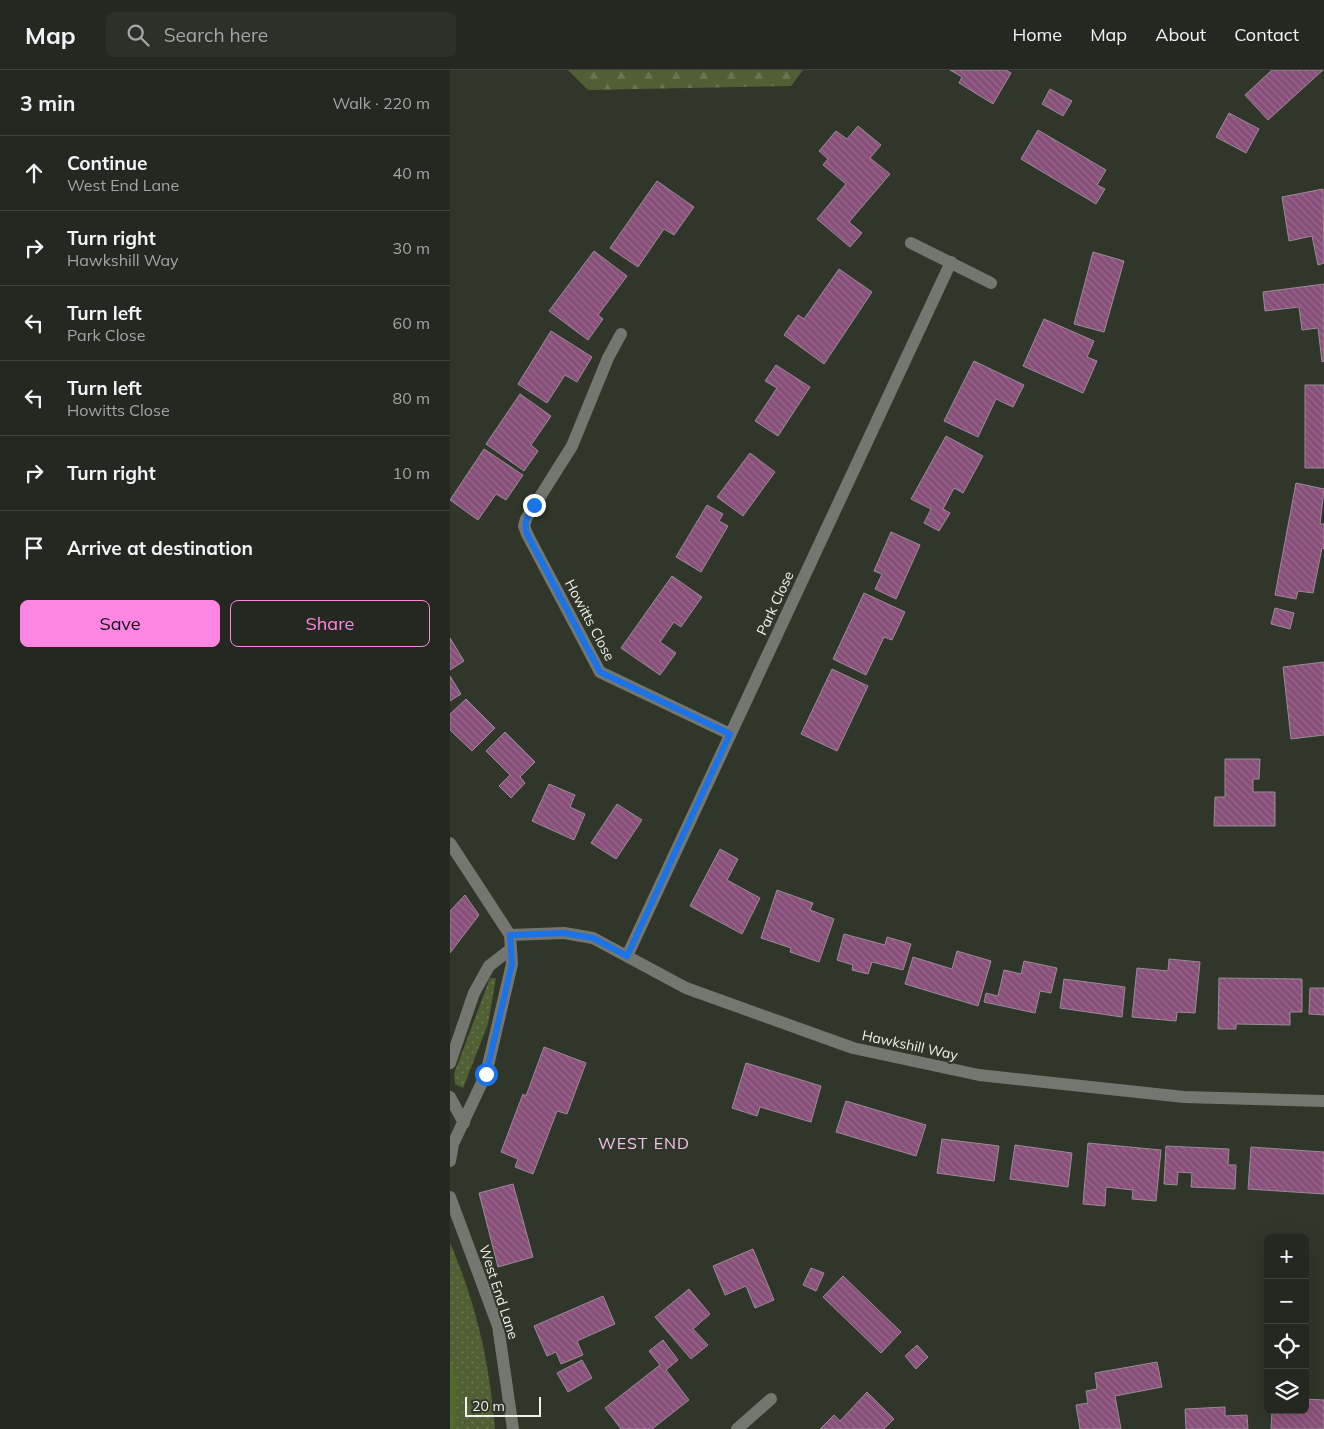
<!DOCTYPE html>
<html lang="en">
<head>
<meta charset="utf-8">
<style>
  :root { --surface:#252820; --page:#2d3029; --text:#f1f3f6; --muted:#a3a6a5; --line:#42443e; --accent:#fd86e2 }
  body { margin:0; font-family:Mulish,sans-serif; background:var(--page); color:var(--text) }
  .controls { position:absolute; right:15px; bottom:15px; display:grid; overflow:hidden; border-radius:8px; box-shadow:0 5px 20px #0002 }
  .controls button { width:45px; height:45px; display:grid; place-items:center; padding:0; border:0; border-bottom:1px solid var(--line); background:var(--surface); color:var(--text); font:25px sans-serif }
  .scale { position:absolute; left:15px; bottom:12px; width:76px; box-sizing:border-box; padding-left:5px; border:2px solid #eff3eb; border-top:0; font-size:14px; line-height:18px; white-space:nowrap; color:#eff3eb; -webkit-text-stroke:4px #31362a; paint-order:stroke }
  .stop { position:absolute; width:15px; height:15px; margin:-11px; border:4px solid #1a73e8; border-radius:50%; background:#fff }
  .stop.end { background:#1a73e8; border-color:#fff; box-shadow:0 1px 5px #0008 }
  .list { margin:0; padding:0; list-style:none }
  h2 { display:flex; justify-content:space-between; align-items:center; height:65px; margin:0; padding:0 20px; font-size:21px }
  h2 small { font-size:16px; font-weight:400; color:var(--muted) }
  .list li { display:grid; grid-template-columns:32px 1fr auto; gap:15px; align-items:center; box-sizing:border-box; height:75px; padding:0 20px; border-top:1px solid var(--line) }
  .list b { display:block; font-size:19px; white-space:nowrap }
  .list p { margin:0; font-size:16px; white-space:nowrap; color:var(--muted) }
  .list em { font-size:16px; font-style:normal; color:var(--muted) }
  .actions { display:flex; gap:10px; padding:15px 20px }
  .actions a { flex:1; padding:11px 0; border:1px solid var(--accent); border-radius:8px; text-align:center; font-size:18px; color:var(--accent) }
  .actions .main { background:var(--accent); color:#111 }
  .icon { flex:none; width:28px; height:28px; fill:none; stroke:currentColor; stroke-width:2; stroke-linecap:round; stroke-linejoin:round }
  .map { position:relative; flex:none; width:874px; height:1359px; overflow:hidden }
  header { display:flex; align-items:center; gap:30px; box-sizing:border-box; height:70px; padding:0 25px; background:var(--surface); border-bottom:1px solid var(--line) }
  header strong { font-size:24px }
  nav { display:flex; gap:28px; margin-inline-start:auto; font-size:18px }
  .search { width:350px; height:45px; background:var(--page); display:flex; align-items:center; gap:12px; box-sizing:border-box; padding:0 18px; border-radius:8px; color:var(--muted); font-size:19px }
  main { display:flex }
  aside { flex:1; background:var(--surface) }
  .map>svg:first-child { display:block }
  .green { fill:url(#green-dots) }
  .forest { fill:url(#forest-firs) }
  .water { fill:#556b29 }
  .building { fill:url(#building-back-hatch); stroke:#9a8c96 }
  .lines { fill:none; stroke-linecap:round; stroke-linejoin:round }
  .service { stroke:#747670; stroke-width:12 }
  .minor { stroke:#747670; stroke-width:12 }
  .route { stroke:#1a73e8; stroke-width:6 }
  .labels { text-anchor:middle; stroke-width:4.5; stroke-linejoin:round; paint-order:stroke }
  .street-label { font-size:14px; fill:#eff3eb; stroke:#31362a }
  .quarter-label { font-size:16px; letter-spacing:1px; fill:#f9c3ea; stroke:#31362a }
</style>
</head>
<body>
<header>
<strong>Map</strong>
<div class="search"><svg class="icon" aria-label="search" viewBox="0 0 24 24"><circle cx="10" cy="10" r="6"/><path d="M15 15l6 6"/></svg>Search here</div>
<nav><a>Home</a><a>Map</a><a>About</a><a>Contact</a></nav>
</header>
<main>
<aside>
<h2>3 min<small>Walk · 220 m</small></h2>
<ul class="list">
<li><svg class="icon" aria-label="ahead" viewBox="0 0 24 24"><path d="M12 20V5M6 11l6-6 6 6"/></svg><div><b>Continue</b><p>West End Lane</p></div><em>40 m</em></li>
<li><svg class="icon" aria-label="right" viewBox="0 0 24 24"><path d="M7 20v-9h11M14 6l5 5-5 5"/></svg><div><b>Turn right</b><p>Hawkshill Way</p></div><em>30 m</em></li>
<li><svg class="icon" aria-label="left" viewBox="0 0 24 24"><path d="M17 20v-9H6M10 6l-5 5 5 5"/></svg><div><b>Turn left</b><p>Park Close</p></div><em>60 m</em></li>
<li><svg class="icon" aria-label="left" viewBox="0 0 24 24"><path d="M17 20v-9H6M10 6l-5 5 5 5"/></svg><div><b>Turn left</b><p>Howitts Close</p></div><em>80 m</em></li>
<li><svg class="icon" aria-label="right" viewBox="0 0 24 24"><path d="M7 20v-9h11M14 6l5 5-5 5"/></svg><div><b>Turn right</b></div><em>10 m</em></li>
<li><svg class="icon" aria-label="arrive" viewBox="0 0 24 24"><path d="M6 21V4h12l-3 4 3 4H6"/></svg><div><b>Arrive at destination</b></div></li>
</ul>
<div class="actions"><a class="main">Save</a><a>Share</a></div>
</aside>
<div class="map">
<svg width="874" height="1359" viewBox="0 0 874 1359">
  <defs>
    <pattern id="green-dots" width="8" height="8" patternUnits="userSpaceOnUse" patternTransform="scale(1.25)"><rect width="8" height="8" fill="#506034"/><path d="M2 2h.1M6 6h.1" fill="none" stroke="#6a7752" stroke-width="1.8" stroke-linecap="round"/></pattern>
    <pattern id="forest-firs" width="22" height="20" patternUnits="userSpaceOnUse" patternTransform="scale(1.25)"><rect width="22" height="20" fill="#506034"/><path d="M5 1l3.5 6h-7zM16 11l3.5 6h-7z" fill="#6a7752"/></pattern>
    <pattern id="building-back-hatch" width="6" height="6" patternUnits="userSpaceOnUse" patternTransform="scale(1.25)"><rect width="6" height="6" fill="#874f79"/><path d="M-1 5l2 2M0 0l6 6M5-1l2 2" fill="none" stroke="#98698c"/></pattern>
  </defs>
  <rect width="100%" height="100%" fill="#31362a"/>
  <path class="green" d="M40 908H46L38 954 13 1018 5 1014 4 1004Z
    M0 1173C26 1232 40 1295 45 1359H0Z"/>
  <path class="forest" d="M118 0H353L341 16 138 20Z"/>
  <path class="water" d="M0 1288 6 1312 5 1356 3 1359H0Z"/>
  <path class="building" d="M500 0H556L561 3 543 34 509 13 512 7Z
    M822 0H873L818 50 795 25Z
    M600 19 622 31 613 46 592 34Z
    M779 43 809 59 796 83 766 67Z
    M408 56 431 75 420 88 440 104 399 152 412 163 400 177 367 149 396 114 373 95 378 89 369 81 386 61 397 69Z
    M588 60 656 100 647 115 655 119 646 134 571 89Z
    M207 111 244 137 224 165 214 159 188 197 160 178Z
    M873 119 874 193 868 195 862 166 839 171 832 127Z
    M144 181 177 206 148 245 153 249 138 270 99 241Z
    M643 182 674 191 654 262 624 254Z
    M389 199 422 222 374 294 334 265 348 245 354 249Z
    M874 214V291L872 292 868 258 852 260 849 237 815 241 813 222Z
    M594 249 644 271 637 287 647 291 633 323 573 296Z
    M101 261 142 287 127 312 115 305 97 333 68 314Z
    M524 291 574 315 563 337 546 329 528 367 494 351Z
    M326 295 360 317 328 366 305 351 327 318 315 311Z
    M855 315H874V398H855Z
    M70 324 101 346 81 375 88 381 74 401 36 374Z
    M496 366 533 386 513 423 504 418 493 439 500 443 489 461 474 453 481 439 461 429Z
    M34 379 73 405 56 430 46 424 28 450 0 430Z
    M300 383 325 402 293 446 267 427Z
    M846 413 874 419 870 454H874V479L872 478 863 523 848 521 846 529 825 525Z
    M257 435 273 444 269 451 278 456 251 502 226 487Z
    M441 462 470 475 446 529 425 519 432 504 424 501Z
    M222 506 252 527 231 557 224 552 210 572 226 583 210 605 171 578Z
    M414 523 455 542 442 570 434 567 416 605 383 589Z
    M825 538 844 543 840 559 821 554Z
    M0 568 14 591 0 600Z
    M874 592V665L841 669 833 597Z
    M382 599 418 616 387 681 351 664Z
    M0 606 11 624 0 631Z
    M16 629 45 658 22 681 0 660V644Z
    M55 662 85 692 70 707 75 713 61 728 49 716 60 705 36 681Z
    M775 689H810L809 709H803V722H825V756H764L765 727H775Z
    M99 714 125 725 120 737 135 744 124 770 82 751Z
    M167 734 192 750 166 789 141 773Z
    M270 779 288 789 277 810 310 828 292 864 240 836Z
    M327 820 363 833 360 840 384 849 369 892 340 882 341 878 311 868Z
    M15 825 29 845 0 883V841Z
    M394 864 435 875 437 867 461 874 453 900 422 892 418 904 402 900 403 895 387 890Z
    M507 881 541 891 528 936 455 914 463 887 502 899Z
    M719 889 750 892 745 943 727 942 726 951 682 947 687 898 718 901Z
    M574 891 607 898 601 923 590 921 585 943 534 932 536 923 548 926 554 900 571 904Z
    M769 908 852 909V942H840V955L786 954V959H768Z
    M614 909 675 917 672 947 610 938Z
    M860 918H874V945L859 944Z
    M94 977 136 993 117 1044 107 1041 83 1104 65 1097 68 1089 51 1082 73 1024 76 1026Z
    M296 993 371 1016 361 1052 310 1037 307 1046 282 1038Z
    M396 1031 476 1055 466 1086 386 1062Z
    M492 1069 549 1076 544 1111 487 1103Z
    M638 1073 711 1080 706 1131 682 1129 683 1120 656 1117 655 1136 633 1134Z
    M565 1075 622 1083 618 1117 560 1109Z
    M716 1076 779 1079 778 1095H786L785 1119 741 1117 742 1103 728 1102 727 1115 714 1114Z
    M801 1077 874 1082V1124L798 1119Z
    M63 1114 83 1187 48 1197 29 1123Z
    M303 1179 324 1230 305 1238 296 1216 275 1225 263 1196Z
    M361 1198 374 1203 366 1221 353 1215Z
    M393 1206 451 1262 431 1283 373 1227Z
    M239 1219 260 1244 243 1259 258 1275 241 1289 205 1247Z
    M153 1226 165 1254 127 1271 133 1285 111 1294 106 1282 97 1286 84 1256Z
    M213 1270 228 1290 216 1300 239 1330 202 1359H171L155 1338 210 1295 199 1281Z
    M467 1275 478 1287 466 1299 455 1286Z
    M132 1290 142 1308 118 1322 107 1303Z
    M707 1292 712 1317 665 1326 671 1359H630L626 1335 638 1333 636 1321 647 1319 645 1303Z
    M417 1322 444 1349 434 1359H370L384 1345 390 1351Z
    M855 1329 874 1330V1359H821L822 1340H855Z
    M775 1337V1346L797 1345 798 1359H736L735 1339Z"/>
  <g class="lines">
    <path class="service" d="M77 464 74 456 76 449 122 376 158 288 171 264
      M0 993 24 923 39 896 61 879
      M0 1027 14 1053"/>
    <path class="minor" d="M461 173 541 213
      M77 464 150 602 280 664
      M0 773 60 865 62 894 36 1004 3 1074 0 1091
      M60 865 114 863 143 868 236 918 403 978 529 1005 734 1027 874 1031
      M177 886 501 192
      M0 1127 48 1256 63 1359
      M287 1359 321 1329"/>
  </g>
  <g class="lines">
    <path class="route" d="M36 1004 62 894 60 865 114 863 143 868 177 886 280 664 150 602 77 464C73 452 78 446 84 435"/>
  </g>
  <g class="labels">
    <g class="street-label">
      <text transform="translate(325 533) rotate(-65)" y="5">Park Close</text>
      <text transform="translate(140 550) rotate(62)" y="5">Howitts Close</text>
      <text transform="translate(460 975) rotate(12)" y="5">Hawkshill Way</text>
      <text transform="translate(49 1222) rotate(72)" y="5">West End Lane</text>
    </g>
    <g class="quarter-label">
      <text x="194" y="1079">WEST END</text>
    </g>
  </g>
</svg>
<div class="controls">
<button>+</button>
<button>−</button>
<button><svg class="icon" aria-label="locate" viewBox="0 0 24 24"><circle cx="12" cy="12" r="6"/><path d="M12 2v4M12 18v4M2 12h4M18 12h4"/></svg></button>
<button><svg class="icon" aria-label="layers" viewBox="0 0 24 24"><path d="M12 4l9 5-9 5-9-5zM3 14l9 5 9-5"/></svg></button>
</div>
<div class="scale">20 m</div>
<div class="stop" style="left:36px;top:1004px"></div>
<div class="stop end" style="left:84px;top:435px"></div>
</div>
</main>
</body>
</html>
